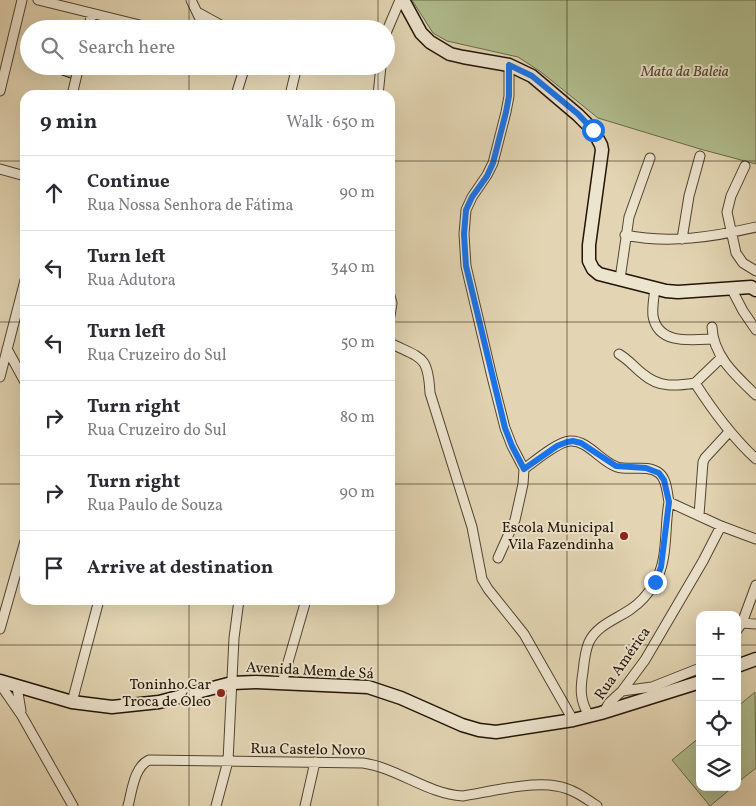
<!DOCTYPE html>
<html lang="en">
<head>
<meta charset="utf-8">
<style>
  :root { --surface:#fff; --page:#f2f2f3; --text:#2b2b33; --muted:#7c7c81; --line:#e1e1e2 }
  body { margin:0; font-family:Vollkorn,serif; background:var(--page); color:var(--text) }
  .controls { position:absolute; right:15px; bottom:15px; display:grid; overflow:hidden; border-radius:10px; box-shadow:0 5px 20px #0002 }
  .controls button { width:45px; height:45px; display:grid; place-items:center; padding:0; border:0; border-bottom:1px solid var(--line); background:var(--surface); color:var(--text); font:25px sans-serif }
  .stop { position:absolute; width:15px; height:15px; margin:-11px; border:4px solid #1a73e8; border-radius:50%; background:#fff }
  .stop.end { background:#1a73e8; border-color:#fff; box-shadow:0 1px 5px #0008 }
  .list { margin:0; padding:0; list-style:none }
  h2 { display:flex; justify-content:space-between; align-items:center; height:65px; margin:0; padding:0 20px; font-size:21px }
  h2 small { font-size:16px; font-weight:400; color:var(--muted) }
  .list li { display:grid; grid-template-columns:32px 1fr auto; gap:15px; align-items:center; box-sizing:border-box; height:75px; padding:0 20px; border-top:1px solid var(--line) }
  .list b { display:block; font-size:19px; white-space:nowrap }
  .list p { margin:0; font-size:16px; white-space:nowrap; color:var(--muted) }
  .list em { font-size:16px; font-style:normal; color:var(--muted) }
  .icon { flex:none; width:28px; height:28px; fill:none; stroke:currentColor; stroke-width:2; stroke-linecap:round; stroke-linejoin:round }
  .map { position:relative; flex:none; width:756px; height:806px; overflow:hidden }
  .search { position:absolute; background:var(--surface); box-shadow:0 5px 20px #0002; left:20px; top:20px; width:375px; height:55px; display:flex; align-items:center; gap:12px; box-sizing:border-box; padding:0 18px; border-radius:28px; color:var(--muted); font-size:19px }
  .panel { position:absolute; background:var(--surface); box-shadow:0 5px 20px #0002; left:20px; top:90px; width:375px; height:515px; border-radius:15px }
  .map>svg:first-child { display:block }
  .green { fill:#b1be8f; stroke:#6a6a4a }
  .building { fill:#e4988e; stroke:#221506 }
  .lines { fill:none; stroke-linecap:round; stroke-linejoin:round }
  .street-casing { stroke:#524531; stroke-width:11 }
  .secondary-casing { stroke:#221506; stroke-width:15 }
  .street { stroke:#ede4ce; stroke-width:9 }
  .secondary { stroke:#ede4ce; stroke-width:12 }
  .route { stroke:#1a73e8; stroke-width:6 }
  .grid { fill:none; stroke:#221506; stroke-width:1; stroke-opacity:0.55 }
  .poi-dot { fill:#8f2418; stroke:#ede4ce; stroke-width:2 }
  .labels { text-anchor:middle; stroke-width:4; stroke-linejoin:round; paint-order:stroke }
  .park-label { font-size:15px; font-style:italic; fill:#4d482f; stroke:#ede4ce }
  .poi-label { font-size:15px; fill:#221506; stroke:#ede4ce; text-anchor:end }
  .street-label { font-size:15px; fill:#221506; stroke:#ede4ce }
</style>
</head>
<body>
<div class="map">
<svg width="756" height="806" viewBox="0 0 756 806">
  <rect width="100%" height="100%" fill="#e3d5b3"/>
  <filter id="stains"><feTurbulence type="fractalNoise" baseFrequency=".004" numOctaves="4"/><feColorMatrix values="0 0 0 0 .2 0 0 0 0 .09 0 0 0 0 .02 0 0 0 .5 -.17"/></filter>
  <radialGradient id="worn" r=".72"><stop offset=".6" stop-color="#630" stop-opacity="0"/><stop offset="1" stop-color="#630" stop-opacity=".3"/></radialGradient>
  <path class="green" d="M412 0H756V164L700 149 598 118 541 72 518 57 447 41 433 33Z
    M755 692 756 768 737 783V707Z
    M700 737V787H733L710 806 672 760Z"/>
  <path class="building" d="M56 66 75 72 73 79 54 72Z"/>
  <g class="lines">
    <defs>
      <path id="street" d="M38 0 156 29
        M191 0 205 29
        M197 12 228 29
        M88 29 92 14
        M386 33 400 0
        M0 91 22 0
        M72 95 79 66
        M236 95 245 66
        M290 95 297 66
        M378 95 381 66
        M745 166 731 196 727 212 736 253 743 263 756 271
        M0 169 25 176
        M625 235C669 244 713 237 756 227
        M682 239 689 196 700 156
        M620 279 629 217 650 158
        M655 288C654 297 652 307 653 316 658 345 691 340 713 339
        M731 288 743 311 756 330
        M390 296 392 303 390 316
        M712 327C713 356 736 376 756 395
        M390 343C422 359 428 355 430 393L472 527 482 579 488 589 524 634 573 720
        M7 349 25 382
        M619 354C629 360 634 367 643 374 659 388 676 386 695 383 713 411 731 436 756 459
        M0 377 25 280
        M695 383 722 357
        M524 469C535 461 557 442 570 441 588 440 600 461 617 467 630 471 647 464 659 473 667 479 667 493 669 502L721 526 756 539
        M699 515 703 462 705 458 729 432
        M498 558 515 520 523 484 524 469 512 446 505 428 492 377 466 266 464 234 466 210 472 197 487 175 493 163 506 112 509 96V65
        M742 623 756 624
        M0 629 25 541
        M737 630 742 623 756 585
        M282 683 306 600
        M0 684 22 716 73 806
        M17 687 21 711
        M622 691 652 687 700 668
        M72 702 99 600
        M604 712 609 703 622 691 645 660 703 561 721 526
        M589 716C580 700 580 690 583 672 584 662 585 651 589 642 597 625 617 619 631 609 640 603 648 594 654 584 669 560 664 528 669 502
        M128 806C132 791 134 767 149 760L363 763C398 768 427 794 463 796 488 792 532 781 556 786 571 788 584 797 597 806
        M216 806 228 761 234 638 239 600
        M305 806 315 762"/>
      <path id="secondary" d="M403 0 421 33 430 42 450 54 463 57 509 65 532 76 578 115 593 130 601 145 602 150 589 245V261L593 269 599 274 666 291 678 292 751 287 756 290
        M737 666 756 659
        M0 681 72 702 112 707 159 702 232 683 256 682 368 687 401 698 462 725 479 730 496 732 573 720 601 713 700 682"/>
    </defs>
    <use href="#street" class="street-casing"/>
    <use href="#secondary" class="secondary-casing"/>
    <use href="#street" class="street"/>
    <use href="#secondary" class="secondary"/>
  </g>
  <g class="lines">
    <path class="route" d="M593 130 578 114 532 76 509 65V96L506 112 493 163 487 176 472 197 466 210 464 234 466 266 505 428 512 446 524 469 557 446 567 442 573 441 581 443 616 466 646 468 659 473 664 480 669 502 661 567 655 582"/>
  </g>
  <path class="grid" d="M189 0V29M378 0V29M567 0V806M189 66V95M378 66V95M0 161H25M390 161H756M0 322H25M390 322H756M0 484H25M390 484H756M189 600V806M378 600V806M0 645H700M737 645H756"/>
  <g class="poi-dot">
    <circle cx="624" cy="536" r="5"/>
    <circle cx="221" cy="693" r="5"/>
  </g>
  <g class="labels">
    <g class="park-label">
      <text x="685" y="76">Mata da Baleia</text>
    </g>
    <g class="poi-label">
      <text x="614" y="532">Escola Municipal<tspan x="614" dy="17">Vila Fazendinha</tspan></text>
      <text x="211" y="689">Toninho Car<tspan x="211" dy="17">Troca de Óleo</tspan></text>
    </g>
    <g class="street-label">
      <text transform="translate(622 663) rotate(-55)" y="5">Rua América</text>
      <text transform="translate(310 670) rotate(3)" y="5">Avenida Mem de Sá</text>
      <text transform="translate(308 749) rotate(1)" y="5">Rua Castelo Novo</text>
    </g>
  </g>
  <rect width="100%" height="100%" filter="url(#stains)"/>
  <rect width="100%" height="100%" fill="url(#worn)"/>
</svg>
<div class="controls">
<button>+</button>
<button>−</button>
<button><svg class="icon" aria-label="locate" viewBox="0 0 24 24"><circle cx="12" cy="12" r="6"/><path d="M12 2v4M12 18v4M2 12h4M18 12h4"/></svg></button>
<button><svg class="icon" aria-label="layers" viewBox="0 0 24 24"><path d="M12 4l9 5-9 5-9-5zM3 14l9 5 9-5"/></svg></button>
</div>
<div class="stop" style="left:593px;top:130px"></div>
<div class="stop end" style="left:655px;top:582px"></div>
<div class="search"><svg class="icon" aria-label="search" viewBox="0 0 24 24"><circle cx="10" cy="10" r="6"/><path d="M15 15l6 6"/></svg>Search here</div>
<section class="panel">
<h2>9 min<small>Walk · 650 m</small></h2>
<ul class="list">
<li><svg class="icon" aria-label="ahead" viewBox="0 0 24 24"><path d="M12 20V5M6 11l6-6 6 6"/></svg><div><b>Continue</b><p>Rua Nossa Senhora de Fátima</p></div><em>90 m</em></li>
<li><svg class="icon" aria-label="left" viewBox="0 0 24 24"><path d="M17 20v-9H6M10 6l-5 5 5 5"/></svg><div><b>Turn left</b><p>Rua Adutora</p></div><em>340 m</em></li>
<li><svg class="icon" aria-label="left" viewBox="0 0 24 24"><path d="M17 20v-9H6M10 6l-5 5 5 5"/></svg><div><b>Turn left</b><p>Rua Cruzeiro do Sul</p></div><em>50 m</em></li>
<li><svg class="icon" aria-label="right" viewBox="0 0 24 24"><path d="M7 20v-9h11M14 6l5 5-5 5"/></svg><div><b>Turn right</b><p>Rua Cruzeiro do Sul</p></div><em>80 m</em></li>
<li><svg class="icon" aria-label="right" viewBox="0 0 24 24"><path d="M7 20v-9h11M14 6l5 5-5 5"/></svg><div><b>Turn right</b><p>Rua Paulo de Souza</p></div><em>90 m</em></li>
<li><svg class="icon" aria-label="arrive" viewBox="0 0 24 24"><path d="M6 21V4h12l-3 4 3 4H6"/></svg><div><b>Arrive at destination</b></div></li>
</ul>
</section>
</div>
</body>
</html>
